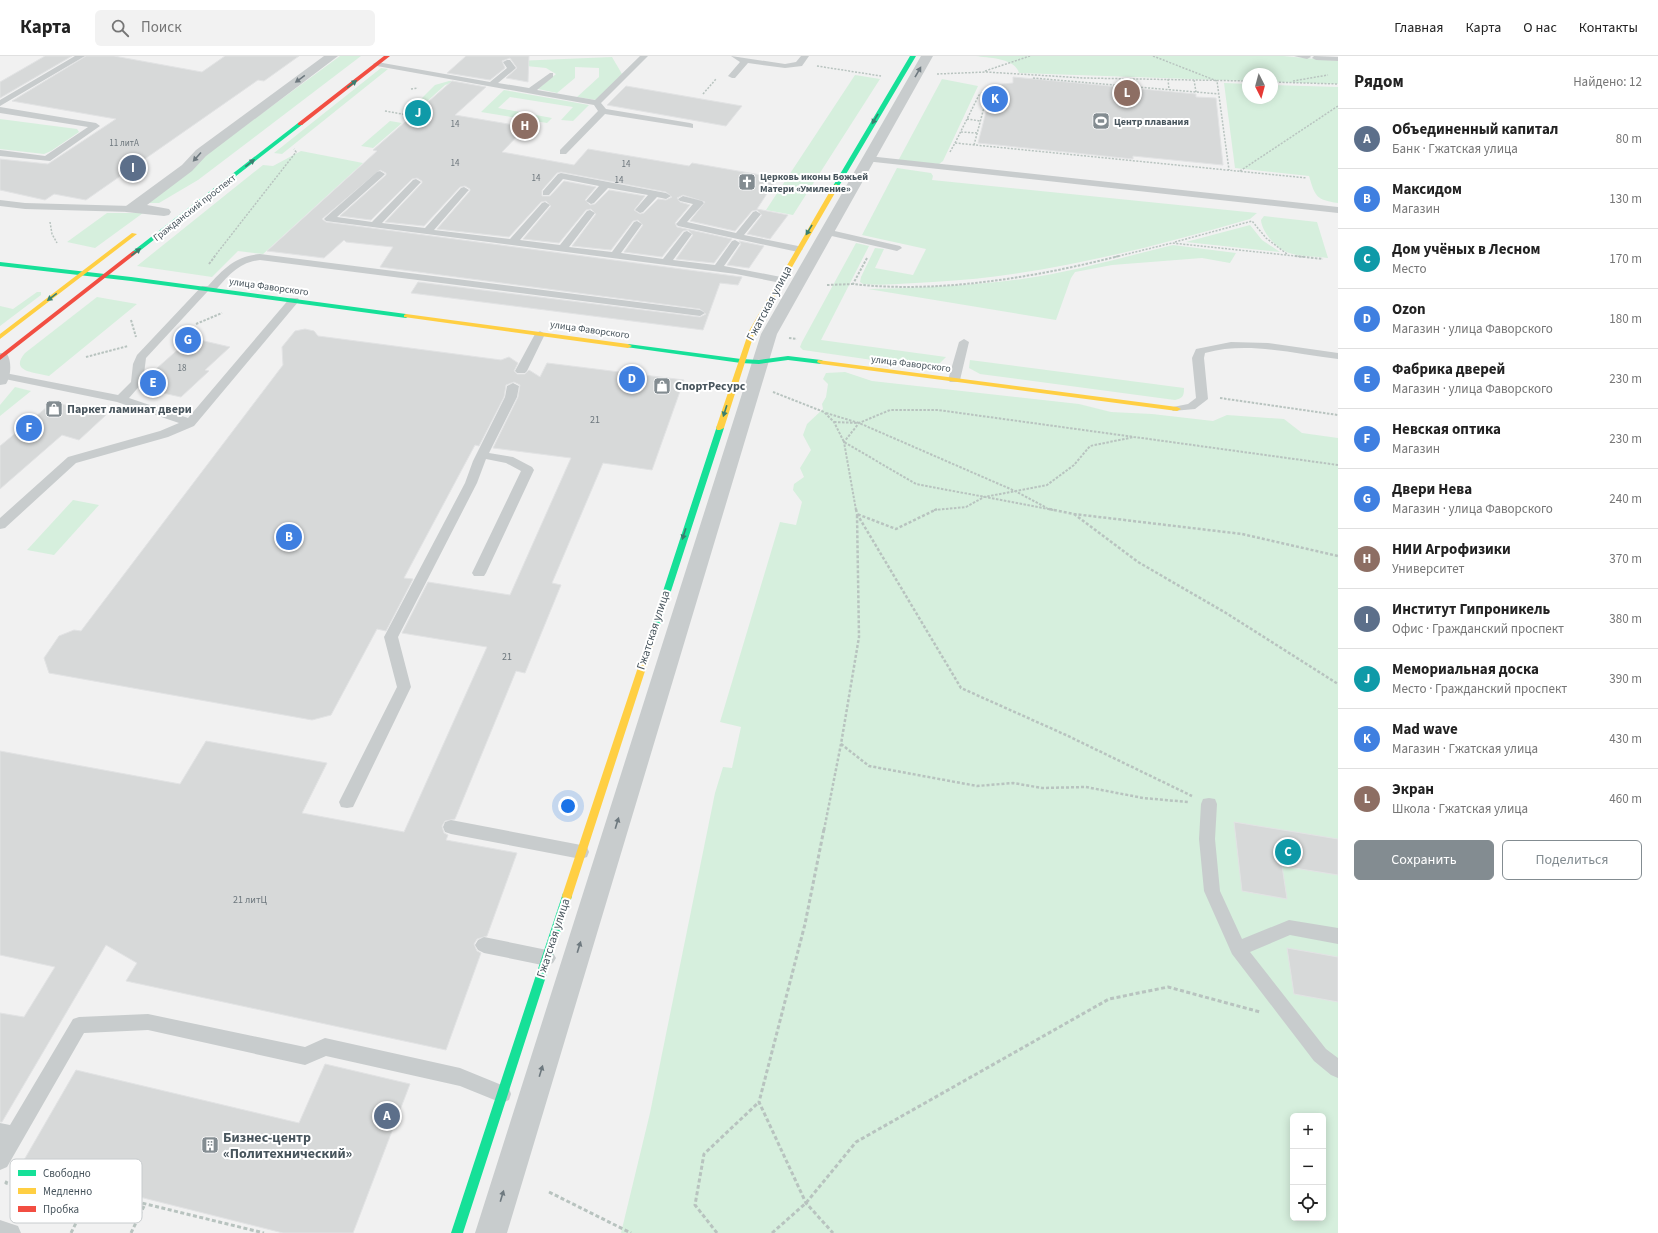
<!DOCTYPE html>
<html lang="ru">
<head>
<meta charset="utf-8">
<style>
  :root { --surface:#fff; --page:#f2f2f2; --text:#222; --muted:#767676; --line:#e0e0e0; --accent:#838c91 }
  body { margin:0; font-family:"Source Sans 3",sans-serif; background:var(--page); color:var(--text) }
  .controls { position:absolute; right:12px; bottom:12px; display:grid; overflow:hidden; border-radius:6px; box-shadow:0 2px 10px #0003 }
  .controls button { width:36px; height:36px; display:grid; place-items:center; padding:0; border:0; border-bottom:1px solid var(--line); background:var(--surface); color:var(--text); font:20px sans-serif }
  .compass { position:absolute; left:1242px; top:12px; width:36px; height:36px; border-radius:50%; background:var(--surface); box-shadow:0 2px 10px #0003; rotate:174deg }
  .you { position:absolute; left:568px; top:750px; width:14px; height:14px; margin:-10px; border:3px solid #fff; border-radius:50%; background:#1a73e8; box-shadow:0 0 0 6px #1a73e833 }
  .badge { display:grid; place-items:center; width:26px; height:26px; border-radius:50%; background:var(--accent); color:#fff; font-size:13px; font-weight:700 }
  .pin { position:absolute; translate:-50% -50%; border:2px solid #fff; box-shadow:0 1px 4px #0006 }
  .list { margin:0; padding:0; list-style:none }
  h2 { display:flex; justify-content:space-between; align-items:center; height:52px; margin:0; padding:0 16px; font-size:17px }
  h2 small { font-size:13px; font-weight:400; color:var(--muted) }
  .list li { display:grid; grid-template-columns:26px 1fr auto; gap:12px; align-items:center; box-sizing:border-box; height:60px; padding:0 16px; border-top:1px solid var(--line) }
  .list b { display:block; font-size:15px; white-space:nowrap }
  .list p { margin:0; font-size:13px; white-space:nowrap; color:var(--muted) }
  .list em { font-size:13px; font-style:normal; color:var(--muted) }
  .actions { display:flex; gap:8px; padding:12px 16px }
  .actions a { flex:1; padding:9px 0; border:1px solid var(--accent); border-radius:6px; text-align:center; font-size:14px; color:var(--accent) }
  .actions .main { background:var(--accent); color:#fff }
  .icon { flex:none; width:22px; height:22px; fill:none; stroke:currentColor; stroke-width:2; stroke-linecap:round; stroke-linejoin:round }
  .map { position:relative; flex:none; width:1338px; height:1177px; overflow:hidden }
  header { display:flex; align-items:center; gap:24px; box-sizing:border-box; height:56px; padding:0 20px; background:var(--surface); border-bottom:1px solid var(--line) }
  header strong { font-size:19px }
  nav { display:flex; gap:22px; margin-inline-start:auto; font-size:14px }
  .search { width:280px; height:36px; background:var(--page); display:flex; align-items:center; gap:10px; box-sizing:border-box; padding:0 14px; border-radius:6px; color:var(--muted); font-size:15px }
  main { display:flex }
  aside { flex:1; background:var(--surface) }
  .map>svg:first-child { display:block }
  .green { fill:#d6efdd; fill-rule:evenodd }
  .building { fill:#d7d9d9; stroke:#e2e3e4; fill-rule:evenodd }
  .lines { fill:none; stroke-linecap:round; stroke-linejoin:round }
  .path-far3 { stroke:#b8c3bf; stroke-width:1.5; stroke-dasharray:2 1.5; stroke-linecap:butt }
  .path-far2 { stroke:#b8c3bf; stroke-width:2; stroke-dasharray:2.5 1.5; stroke-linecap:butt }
  .path-far1 { stroke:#b8c3bf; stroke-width:2.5; stroke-dasharray:3 2; stroke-linecap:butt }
  .path { stroke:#b8c3bf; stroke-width:3; stroke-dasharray:4 2.5; stroke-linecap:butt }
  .lane { fill:#c8cccd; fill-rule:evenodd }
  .street { fill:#c8cccd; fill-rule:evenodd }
  .fast { fill:#16e098; fill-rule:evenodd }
  .slow { fill:#ffcf43; fill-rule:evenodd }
  .jam { fill:#f24e42; fill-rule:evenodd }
  .oneway { fill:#6e797f }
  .oneway2 { fill:#397f6f }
  .labels { text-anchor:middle; stroke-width:4; stroke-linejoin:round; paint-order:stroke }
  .far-number-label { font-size:9px; fill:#6d777d }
  .far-poi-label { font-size:10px; font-weight:bold; fill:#48555d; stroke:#fff; text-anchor:start }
  .far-street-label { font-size:10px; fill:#48555d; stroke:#fff }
  .number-label { font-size:10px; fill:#6d777d }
  .street-label { font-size:12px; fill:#48555d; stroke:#fff }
  .poi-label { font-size:12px; font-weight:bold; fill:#48555d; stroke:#fff; text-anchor:start }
  .near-poi-label { font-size:14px; font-weight:bold; fill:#48555d; stroke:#fff; text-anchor:start }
  .key { fill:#fff; stroke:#c8ccce; stroke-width:1 }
  .key-label { font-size:11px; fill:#48555d }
</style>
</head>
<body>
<header>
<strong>Карта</strong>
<div class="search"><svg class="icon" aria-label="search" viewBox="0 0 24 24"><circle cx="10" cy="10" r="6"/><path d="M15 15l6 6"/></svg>Поиск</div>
<nav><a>Главная</a><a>Карта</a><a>О нас</a><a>Контакты</a></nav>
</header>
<main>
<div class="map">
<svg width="1338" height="1177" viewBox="0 0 1338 1177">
  <rect width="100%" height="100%" fill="#f1f1f1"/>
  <path class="green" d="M340 0H361L198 124 159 147H149L208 97Z
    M976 0H1283L1338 5V28L1272 26V18H1248V25L1019 17C1015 2 989 2 976 0Z
    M612 1 622 18 596 44 577 41 599 21V12L575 11V22L557 37 538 33 556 18 546 12 516 9V5Z
    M381 12 388 13 282 98 274 97Z
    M855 19 880 23 793 159 766 154Z
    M942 23 978 30 943 105 939 108 898 105Z
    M449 25H456L445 29 421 51H413L435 29Z
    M1224 27 1248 28V42H1272V29L1338 31V147C1316 144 1315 140 1309 120L1235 112Z
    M504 34 589 49 573 65 561 64 573 51 510 41 498 52 552 62 547 67 481 56Z
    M0 63 77 73 79 76 51 95 44 98 0 93Z
    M390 65 402 67 373 92 361 90Z
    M301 95 363 107 263 198 238 195 212 221 137 210 263 109 273 110Z
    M897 112 931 117 933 120 932 124 1257 157 1250 163C1146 193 1041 220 933 226 910 227 886 230 863 228L860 226 861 221 875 192 884 193 875 212 913 219 926 193 862 179Z
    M107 157H143L95 192 67 186Z
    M1264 160 1317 166 1328 202C1316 200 1300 201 1289 197 1277 193 1262 177 1261 164Z
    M1250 169 1262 184 1280 196 1186 186Z
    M856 187 869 190 821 284 946 301 937 310 928 312 803 294 800 291 802 286Z
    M1173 189 1236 197 1230 207 1202 202 1112 209 1075 216 1071 222 1056 264 868 233C920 232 971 230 1022 223 1073 216 1123 201 1173 189Z
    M37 236H41V239L0 270V250L13 253Z
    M97 241 137 248 49 320C34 316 9 316 25 297Z
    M970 304 1184 332C1184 340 1183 342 1175 344L980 318 969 312Z
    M845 316 872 325 1079 348 1111 356 1152 358 1213 365 1227 359 1284 363 1302 377 1338 382V1177H621L650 1057 715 737 723 711 732 712 741 671 720 666 780 466 796 469 802 446 793 434 794 428 804 421 800 412 811 394 803 379 807 368 823 353 822 348 826 341 828 328 823 323 826 317ZM1293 1060H1323V1162H1293Z
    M15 331 31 335 0 360V349Z
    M73 444 99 449 54 499 27 494Z"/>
  <path class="building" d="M45 0H72L0 42V26Z
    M86 0H114L202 16 225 0H299L264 25 258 24 86 144 54 138 45 144 0 134V103L48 108 116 63 12 45Z
    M466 0H529L528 26 506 22 517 12 510 2 502 5 505 12 490 24 447 17Z
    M1013 21 1196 38V41L1216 42 1223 109 1133 100V103L978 87 993 29 1013 27Z
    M452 25 486 31 455 59 526 71 502 96 574 109 588 93 689 110 692 107 761 119 759 122 764 123 763 125 774 127 757 153 788 159 770 183 747 178 762 159 757 154 752 155 735 175 690 165 705 146 683 139 677 142 680 146 690 149 675 167 677 171 732 183 714 207 676 203 693 179 688 174 683 175 662 201 624 196 643 169 638 164 633 165 611 194 572 190 596 158 591 153 586 154 559 187 523 183 551 150 546 145 541 146 509 181 437 173 470 135V133L465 130 460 131 424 170 385 166 422 127V125L417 122 412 123 371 164 340 160 386 119V117L380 114 322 163 326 166 742 221 738 229 720 227 703 274 411 237 418 226 700 261 706 258 700 253 380 211 393 191 346 186 344 184 324 202 267 195 377 95 373 94ZM561 116 666 136 672 141 666 144 658 143 644 157 640 158 634 154 645 140 609 134 595 148 590 149 585 144 596 131 564 125 550 140H542V134L557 117Z
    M626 30 742 50 726 70 607 49Z
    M739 185 764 190 749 212 727 209 741 188Z
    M305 273 314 275 318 280 501 304 509 301 518 307 514 315 517 318H525L529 314 540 321 547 307 684 324 652 414 603 407 552 527 561 529 525 617 516 615 455 763 445 765 442 770 444 777 448 779 446 784 517 797 487 880 477 883 474 888 477 895 481 897 446 994 126 925 137 907 106 889 2 1066H0V957L24 961 55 911 0 899V695L180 728 206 685 327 707 302 757 404 776 487 591 402 577 428 526 510 539 571 402 493 392 518 341 520 329 514 326 506 329 504 341 479 390 475 389 404 522 413 523 386 575 377 573 331 659 312 664 49 617 44 602 59 580 74 574 81 575 283 309 282 291 295 275Z
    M191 282 230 291 205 314 209 315 181 341 140 332 160 314 156 313Z
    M53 346 106 359 79 384 62 379 0 433V390Z
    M1234 766 1338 783V819L1282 810 1287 843 1242 835Z
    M1287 892 1338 901V946L1294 938Z
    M325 1008 410 1028 353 1177H283L20 1111 76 1014 299 1067Z"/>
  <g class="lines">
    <path class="path-far3" d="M1153 0 1217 25 1229 114
      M817 10 881 20
      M985 15 1030 0
      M937 18 986 16 1084 22 1248 25
      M1033 22 1219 38
      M1168 23 1169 34
      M1194 24 1196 36
      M1293 25 1328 19
      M1272 26 1338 28
      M411 33 418 32
      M703 38 716 23
      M385 55 413 60
      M967 63 980 65
      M961 76 977 77
      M955 87 979 39 985 35
      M974 89 987 40 985 33
      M950 96 955 87 1307 122
      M1240 115 1338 50
      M50 166 52 178 57 187
      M1175 186 1252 165 1266 182 1287 198
      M214 201 296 96 294 93
      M1115 201 1172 187 1305 201"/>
    <path class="path-far2" d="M1295 200 1323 203
      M867 202 853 228C939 238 1036 221 1119 200
      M209 208 215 200
      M827 229 853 228
      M131 264 136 281
      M196 268 222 257
      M789 282 797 283
      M86 301 128 290
      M773 336 824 356 834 366 844 386 916 428 1054 454
      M1220 342 1338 359
      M826 357 859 367 1015 435 1047 452
      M834 366 859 367 890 354H938L1338 409
      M856 454 844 386 859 367
      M934 454 966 451 984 441 1047 429 1074 409 1090 390 1134 381"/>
    <path class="path-far1" d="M856 453 857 458 961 632 1066 679 1192 740
      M1049 453 1074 458 1242 478 1338 500
      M1074 458 1138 506 1226 557 1338 628
      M841 688 869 710 977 730 1013 727 1042 732 1086 731 1143 742 1188 746
      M824 774 841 688 859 581 857 458 896 473 937 453"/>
    <path class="path" d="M824 773 805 868 759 1046 806 1147 833 1177
      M7 1125 6 1127 86 1147 93 1135 264 1177
      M549 1136 631 1177
      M71 1177 86 1147
      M131 1177 145 1148
      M717 1177 695 1149 704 1098 759 1046
      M772 1177 806 1147 856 1086 1109 943 1168 931 1260 956"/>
    <path class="lane" d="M75 0H85L0 50V44Z
      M640 0H648L601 47 606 53 690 67 693 68V72L605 58 566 98H560V94L598 55 594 49 377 10 373 8 377 6 490 26 507 12 503 6 507 4H510L516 12 498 27 529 32 550 17H553V21L537 34 595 44Z
      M731 0 785 8 796 6 801 0H809L802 10 785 12 748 7 735 22H732L728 20 740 6Z
      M1294 0H1310L1311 1 1307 3Z
      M1314 0 1338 1V5L1316 4 1312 2Z
      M0 51 96 67 100 70 50 105 0 100V94L45 100 88 71 0 57Z
      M868 100 1338 151V157L865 105 864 103Z
      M380 115 385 118 383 120 337 161 372 166 413 124 416 123 421 126 419 128 382 167 425 172 461 132 464 131 469 134 467 136 434 174 510 183 542 147 545 146 550 149 520 184 560 189 587 155 590 154 595 157 569 191 612 196 634 166 637 165 642 168 621 197 663 203 684 176 687 175 692 178 673 204 715 209 732 185 735 184 740 187 724 210 781 221 786 224 781 227 736 218 326 165 324 163 326 161 377 116Z
      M561 117 666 137 671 140 666 143 657 141 643 156 640 157 635 154 648 139 608 132 594 147 591 148 586 145 599 130 563 123 549 139H543V135L558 118Z
      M683 140 702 145 704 147 687 166 736 177 753 156 756 155 761 158 744 179 798 190 803 193 798 196 678 170 676 168 678 166 693 148 680 145 678 143Z
      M0 144 25 147 131 150 136 153 131 156 25 153 0 150Z
      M826 173 900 190 902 192 897 195 823 178 821 176 823 174Z
      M260 198 700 254 705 257 700 260 260 204C239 206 228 220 215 235H208L146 302 143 326 129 342 188 362 290 242H298L299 244 298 246 194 370 168 381 76 407 5 472 0 473V462L68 401 160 375 179 367 117 346 0 322V316L118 339 131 326 133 308 137 299 202 230H208C224 212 236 200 260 198Z
      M540 275 545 278 527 315 525 317H517L515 315 535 278Z
      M964 283 969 286 960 324 958 326H950L948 324 959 286Z
      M1231 286 1268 287 1338 297V303C1295 298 1248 285 1205 297L1204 302 1208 343 1195 353 1173 355 1171 353 1173 351 1188 348 1196 342 1192 302 1196 293Z
      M513 327 519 330 517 341 489 397 513 401 532 411 534 414 486 517 484 520H474L472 517 521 415 506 407 486 403 477 427 398 581 411 631 353 751 347 752 341 751 339 746 397 631 384 581 465 427 473 405 505 341 507 330Z
      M1209 742 1215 743 1217 748 1215 783 1220 835 1242 883 1289 864 1338 872V888L1290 879 1250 896 1326 993 1338 1002V1022L1331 1019 1314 1005 1232 898 1204 835 1199 783 1201 748 1203 743Z
      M451 764 581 789 587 791 589 796 587 801 581 803 451 778 445 776 443 771 445 766Z
      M484 881 547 894 553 897 556 902 553 907 547 910 484 897 478 894 475 889 478 884Z
      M148 958 305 991 325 982 460 1012 509 1032 511 1038 509 1044 502 1047 460 1030 326 1000 305 1009 148 974 84 977 7 1111 0 1114V1067L10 1069 73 963 79 961Z
      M0 1164 18 1170 21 1177H0Z"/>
    <path class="street" d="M324 0H338L206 100 192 115 147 149 169 153 171 156 169 159 164 160 126 156 124 153 126 150 182 109 196 94Z
      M921 0H933L777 278 507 1177H475L761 278Z
      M0 297 7 298C12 305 11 321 6 328L0 329Z"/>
    <path class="fast" d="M910 0H916L839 130 834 131 833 130Z
      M298 67 303 68 137 197H133V195Z
      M0 206 131 221 406 258 409 260 406 262 131 225 0 210Z
      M628 288 741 303 759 304 788 300 821 304 825 306 821 308 788 304 759 308 741 307 626 291 624 290Z
      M717 370H720L724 372 658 575 654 578 651 577 650 575Z
      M567 835 571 837 572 840 463 1177H451L562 840 563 837Z"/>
    <path class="slow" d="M836 128 839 130 755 275 724 372 720 374H717L716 372 749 275 833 130Z
      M132 177 137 178 0 283V278Z
      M406 258 628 288 632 290 628 292 404 261V259Z
      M818 304 1177 351 1181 353 1177 355 821 308 817 306Z
      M654 572 658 575 572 840 571 843 567 845 563 843 562 840 650 575Z"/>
    <path class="jam" d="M384 0H390L302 69H298V67Z
      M133 195 138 196 0 304V299Z"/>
  </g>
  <defs><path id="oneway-solid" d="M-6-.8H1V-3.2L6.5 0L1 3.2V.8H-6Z"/></defs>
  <g class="oneway">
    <use href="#oneway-solid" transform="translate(918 16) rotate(-60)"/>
    <use href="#oneway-solid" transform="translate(300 23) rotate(144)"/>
    <use href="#oneway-solid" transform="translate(197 101) rotate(132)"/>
    <use href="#oneway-solid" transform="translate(617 767) rotate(-73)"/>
    <use href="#oneway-solid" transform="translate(579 891) rotate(-73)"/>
    <use href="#oneway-solid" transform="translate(541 1015) rotate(-73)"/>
    <use href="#oneway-solid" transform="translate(502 1140) rotate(-73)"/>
  </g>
  <g class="oneway2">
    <use href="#oneway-solid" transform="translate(352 28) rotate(-38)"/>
    <use href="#oneway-solid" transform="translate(875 63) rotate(121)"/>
    <use href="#oneway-solid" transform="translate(250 107) rotate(-38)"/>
    <use href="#oneway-solid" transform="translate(809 174) rotate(121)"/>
    <use href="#oneway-solid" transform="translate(136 196) rotate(-38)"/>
    <use href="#oneway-solid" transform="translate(52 241) rotate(143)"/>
    <use href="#oneway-solid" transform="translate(725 355) rotate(108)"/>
    <use href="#oneway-solid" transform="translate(684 478) rotate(108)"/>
  </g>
  <defs>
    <symbol id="stadium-square" viewBox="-11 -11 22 22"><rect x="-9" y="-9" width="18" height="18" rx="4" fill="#838c91" stroke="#fff"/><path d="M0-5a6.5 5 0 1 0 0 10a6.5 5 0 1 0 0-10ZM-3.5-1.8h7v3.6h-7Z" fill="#fff"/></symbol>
    <symbol id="church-square" viewBox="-11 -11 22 22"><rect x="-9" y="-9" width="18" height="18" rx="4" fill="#838c91" stroke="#fff"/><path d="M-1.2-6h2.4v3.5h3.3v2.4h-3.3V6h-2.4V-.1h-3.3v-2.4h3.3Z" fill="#fff"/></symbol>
    <symbol id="shop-square" viewBox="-11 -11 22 22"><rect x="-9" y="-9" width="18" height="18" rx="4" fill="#838c91" stroke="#fff"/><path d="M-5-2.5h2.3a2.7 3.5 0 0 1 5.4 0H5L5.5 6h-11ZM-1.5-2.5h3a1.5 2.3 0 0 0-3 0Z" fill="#fff"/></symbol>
    <symbol id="building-square" viewBox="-11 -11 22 22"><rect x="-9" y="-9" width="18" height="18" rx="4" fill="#838c91" stroke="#fff"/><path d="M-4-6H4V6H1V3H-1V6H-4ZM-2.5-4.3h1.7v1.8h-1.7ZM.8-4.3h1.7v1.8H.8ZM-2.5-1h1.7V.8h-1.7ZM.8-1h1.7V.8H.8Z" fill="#fff"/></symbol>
  </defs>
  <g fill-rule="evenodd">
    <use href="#stadium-square" x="1091" y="55" width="20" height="20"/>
    <use href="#church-square" x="737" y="116" width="20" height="20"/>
    <use href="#shop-square" x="652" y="320" width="20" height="20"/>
    <use href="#shop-square" x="44" y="343" width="20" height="20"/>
    <use href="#building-square" x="200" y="1079" width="20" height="20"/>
  </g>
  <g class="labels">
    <g class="far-number-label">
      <text x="455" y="71">14</text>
      <text x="124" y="90">11 литА</text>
      <text x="455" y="110">14</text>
      <text x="626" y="111">14</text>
      <text x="536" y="125">14</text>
      <text x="619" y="127">14</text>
      <text x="182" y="315">18</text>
    </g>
    <g class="far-poi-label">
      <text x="1114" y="69">Центр плавания</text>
      <text x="760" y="124">Церковь иконы Божьей<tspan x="760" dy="12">Матери «Умиление»</tspan></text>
    </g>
    <g class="far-street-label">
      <text transform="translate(194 151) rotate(-38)" y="4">Гражданский проспект</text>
      <text transform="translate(269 230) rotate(8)" y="4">улица Фаворского</text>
      <text transform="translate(590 273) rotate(8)" y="4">улица Фаворского</text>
      <text transform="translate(911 307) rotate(7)" y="4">улица Фаворского</text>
    </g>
    <g class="number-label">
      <text x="595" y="367">21</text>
      <text x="507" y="604">21</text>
      <text x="250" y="847">21 литЦ</text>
    </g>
    <g class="street-label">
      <text transform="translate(769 247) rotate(-62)" y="4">Гжатская улица</text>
      <text transform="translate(653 574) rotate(-72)" y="4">Гжатская улица</text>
      <text transform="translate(553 882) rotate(-72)" y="4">Гжатская улица</text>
    </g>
    <g class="poi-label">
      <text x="675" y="334">СпортРесурс</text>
      <text x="67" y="357">Паркет ламинат двери</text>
    </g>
    <g class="near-poi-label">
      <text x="223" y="1086">Бизнес-центр<tspan x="223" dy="16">«Политехнический»</tspan></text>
    </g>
  </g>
  <rect x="10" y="1103" width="132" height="64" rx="6" class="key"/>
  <rect x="18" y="1114" width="18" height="6" fill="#16e098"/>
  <rect x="18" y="1132" width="18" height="6" fill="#ffcf43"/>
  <rect x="18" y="1150" width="18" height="6" fill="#f24e42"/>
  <g class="key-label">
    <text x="43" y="1121">Свободно</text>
    <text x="43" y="1139">Медленно</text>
    <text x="43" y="1157">Пробка</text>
  </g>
</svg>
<div class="controls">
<button>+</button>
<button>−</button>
<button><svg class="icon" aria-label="locate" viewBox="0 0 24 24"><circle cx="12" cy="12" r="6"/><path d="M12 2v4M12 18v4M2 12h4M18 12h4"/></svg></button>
</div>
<svg class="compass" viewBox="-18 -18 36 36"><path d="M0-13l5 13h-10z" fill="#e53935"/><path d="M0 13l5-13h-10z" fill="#767676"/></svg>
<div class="you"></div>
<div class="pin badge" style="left:387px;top:1060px;background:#5c6f8a">A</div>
<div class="pin badge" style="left:289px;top:481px;background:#3f7fe0">B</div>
<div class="pin badge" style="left:1288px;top:796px;background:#0f9aa8">C</div>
<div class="pin badge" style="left:632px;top:323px;background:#3f7fe0">D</div>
<div class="pin badge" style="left:153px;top:327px;background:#3f7fe0">E</div>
<div class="pin badge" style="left:29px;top:372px;background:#3f7fe0">F</div>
<div class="pin badge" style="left:188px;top:284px;background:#3f7fe0">G</div>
<div class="pin badge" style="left:525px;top:70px;background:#8d6e63">H</div>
<div class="pin badge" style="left:133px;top:112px;background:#5c6f8a">I</div>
<div class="pin badge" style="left:418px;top:57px;background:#0f9aa8">J</div>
<div class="pin badge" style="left:995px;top:43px;background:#3f7fe0">K</div>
<div class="pin badge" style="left:1127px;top:37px;background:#8d6e63">L</div>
</div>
<aside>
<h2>Рядом<small>Найдено: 12</small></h2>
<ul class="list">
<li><span class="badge" style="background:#5c6f8a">A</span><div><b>Объединенный капитал</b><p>Банк · Гжатская улица</p></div><em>80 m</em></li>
<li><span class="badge" style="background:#3f7fe0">B</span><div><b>Максидом</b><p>Магазин</p></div><em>130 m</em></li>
<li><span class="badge" style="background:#0f9aa8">C</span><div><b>Дом учёных в Лесном</b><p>Место</p></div><em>170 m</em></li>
<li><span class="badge" style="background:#3f7fe0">D</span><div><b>Ozon</b><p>Магазин · улица Фаворского</p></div><em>180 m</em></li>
<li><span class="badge" style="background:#3f7fe0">E</span><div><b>Фабрика дверей</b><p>Магазин · улица Фаворского</p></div><em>230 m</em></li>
<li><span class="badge" style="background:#3f7fe0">F</span><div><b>Невская оптика</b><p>Магазин</p></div><em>230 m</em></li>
<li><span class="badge" style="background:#3f7fe0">G</span><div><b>Двери Нева</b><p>Магазин · улица Фаворского</p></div><em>240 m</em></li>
<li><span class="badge" style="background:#8d6e63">H</span><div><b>НИИ Агрофизики</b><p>Университет</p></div><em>370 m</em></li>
<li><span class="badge" style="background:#5c6f8a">I</span><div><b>Институт Гипроникель</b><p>Офис · Гражданский проспект</p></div><em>380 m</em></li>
<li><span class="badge" style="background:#0f9aa8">J</span><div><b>Мемориальная доска</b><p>Место · Гражданский проспект</p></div><em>390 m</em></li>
<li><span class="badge" style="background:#3f7fe0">K</span><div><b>Mad wave</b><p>Магазин · Гжатская улица</p></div><em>430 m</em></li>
<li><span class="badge" style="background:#8d6e63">L</span><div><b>Экран</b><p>Школа · Гжатская улица</p></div><em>460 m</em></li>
</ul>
<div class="actions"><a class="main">Сохранить</a><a>Поделиться</a></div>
</aside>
</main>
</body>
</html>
